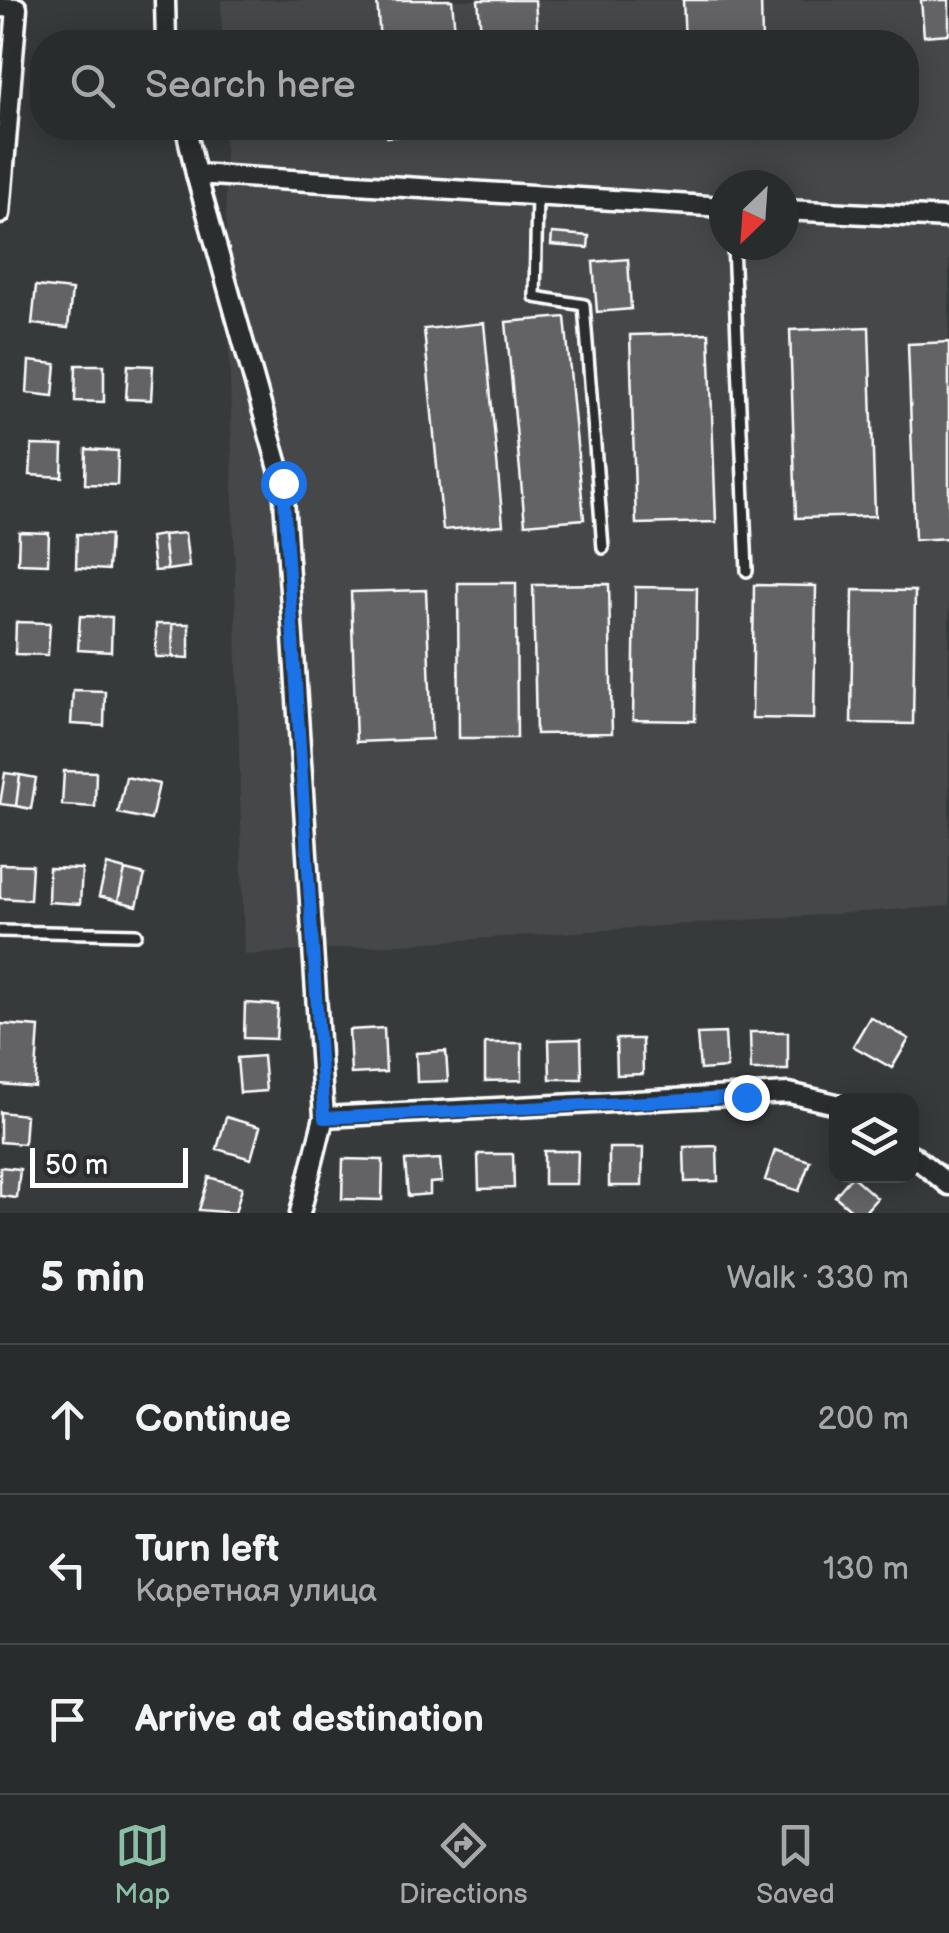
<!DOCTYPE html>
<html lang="en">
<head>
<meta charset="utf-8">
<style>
  :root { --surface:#292c2c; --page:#313434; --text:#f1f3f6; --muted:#a5a7a9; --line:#454848; --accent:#8abfa5 }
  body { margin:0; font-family:"Balsamiq Sans",sans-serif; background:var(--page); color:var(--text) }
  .controls { position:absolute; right:30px; bottom:30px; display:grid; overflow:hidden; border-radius:20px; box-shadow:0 5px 25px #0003 }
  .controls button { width:90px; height:90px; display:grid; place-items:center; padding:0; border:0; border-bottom:2px solid var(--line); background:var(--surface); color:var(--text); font:50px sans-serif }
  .compass { position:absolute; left:709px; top:170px; width:90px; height:90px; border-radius:50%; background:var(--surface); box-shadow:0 5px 25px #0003; rotate:205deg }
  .scale { position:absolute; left:30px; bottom:25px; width:158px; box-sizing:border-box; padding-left:10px; border:5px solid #fff; border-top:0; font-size:28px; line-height:35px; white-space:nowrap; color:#fff; -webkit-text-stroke:8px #2a2d2e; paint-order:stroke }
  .stop { position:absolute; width:30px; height:30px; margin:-22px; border:8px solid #1a73e8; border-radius:50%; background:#fff }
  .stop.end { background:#1a73e8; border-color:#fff; box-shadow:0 2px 10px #0008 }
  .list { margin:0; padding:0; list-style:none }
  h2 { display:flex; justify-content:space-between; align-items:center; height:130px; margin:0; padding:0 40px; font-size:42px }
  h2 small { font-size:32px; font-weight:400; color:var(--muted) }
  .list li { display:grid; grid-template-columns:65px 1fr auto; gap:30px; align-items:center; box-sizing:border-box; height:150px; padding:0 40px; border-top:2px solid var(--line) }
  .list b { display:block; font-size:38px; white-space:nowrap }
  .list p { margin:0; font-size:32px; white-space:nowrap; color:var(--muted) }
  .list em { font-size:32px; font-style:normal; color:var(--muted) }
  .icon { flex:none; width:55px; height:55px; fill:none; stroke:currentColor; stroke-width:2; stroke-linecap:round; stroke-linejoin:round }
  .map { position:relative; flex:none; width:949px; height:1213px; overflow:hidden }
  .search { position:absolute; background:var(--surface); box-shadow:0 5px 25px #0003; left:30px; right:30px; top:30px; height:110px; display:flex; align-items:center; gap:25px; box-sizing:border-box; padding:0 35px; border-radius:40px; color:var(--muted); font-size:38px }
  .sheet { height:580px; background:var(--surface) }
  nav { display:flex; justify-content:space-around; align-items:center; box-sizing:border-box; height:140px; border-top:2px solid var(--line); background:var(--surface); font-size:28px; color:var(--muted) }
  nav a { display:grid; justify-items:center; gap:5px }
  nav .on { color:var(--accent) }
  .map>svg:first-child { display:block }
  .built { fill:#444748; fill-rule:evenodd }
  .building { fill:#636465; stroke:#fff; stroke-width:2.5 }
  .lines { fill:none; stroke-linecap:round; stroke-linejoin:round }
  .lane-casing { stroke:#fff; stroke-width:16 }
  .street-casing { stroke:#fff; stroke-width:25 }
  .lane { stroke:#2a2d2e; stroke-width:9 }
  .street { stroke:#2a2d2e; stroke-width:18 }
  .route { stroke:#1a73e8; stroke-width:12 }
</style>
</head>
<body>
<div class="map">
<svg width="949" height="1213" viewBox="0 0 949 1213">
  <rect width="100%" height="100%" fill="#373a3b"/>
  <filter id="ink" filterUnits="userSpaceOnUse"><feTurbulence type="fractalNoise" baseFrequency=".01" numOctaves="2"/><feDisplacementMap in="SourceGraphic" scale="20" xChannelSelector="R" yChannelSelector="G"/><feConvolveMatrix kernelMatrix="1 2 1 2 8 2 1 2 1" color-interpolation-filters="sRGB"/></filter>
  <g filter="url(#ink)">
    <path class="built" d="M221 0H949V906L244 955 224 128H906V42H222ZM724 185H784V245H724Z"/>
    <path class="building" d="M377 0H452L456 42H380Z
      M478 0H535L538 42H482Z
      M683 0H761L762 42H685Z
      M921 0H949V34L924 36Z
      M386 128H462L463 131 387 137Z
      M552 233 589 236 588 248 551 245Z
      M628 259 631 309 597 312 593 262Z
      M36 286 72 290 68 328 32 324Z
      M565 317 584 519 525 524 506 322Z
      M484 323 503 525 443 530 424 329Z
      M869 327 875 516 796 518 790 330Z
      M709 333 716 522 636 524 630 335Z
      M949 342V538L915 540 908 344Z
      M29 361 56 364 53 396 27 393Z
      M76 365H104V402L75 401Z
      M128 365 153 366 151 400 126 399Z
      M32 445 63 446 62 477 30 475Z
      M86 449 118 451 117 485 85 484Z
      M19 532 49 533 48 564 18 563Z
      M185 533 189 567 167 570 163 535Z
      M77 534 110 535 108 570 76 568Z
      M163 535 167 570 154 571 150 537Z
      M458 583H516L517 738H459Z
      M609 584 612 733 536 734 533 585Z
      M754 585 816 586 814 719 752 718Z
      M635 587 697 588 695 721 633 720Z
      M426 590 432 739 356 742 351 592Z
      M853 590 915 591 913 724 851 723Z
      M80 616 112 617 111 652 78 650Z
      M16 622 50 623 48 655 15 654Z
      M156 624H172L173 657H156Z
      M172 624H189V658L173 657Z
      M73 690 105 691 104 726 71 724Z
      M64 771 96 772 95 807 62 805Z
      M5 773 20 775 16 806 0 804Z
      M20 775 36 778 31 809 16 806Z
      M126 777 159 784 151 820 118 813Z
      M0 864 32 865 30 900 0 898Z
      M107 865 125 870 118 901 99 896Z
      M49 868 82 869 80 904 48 902Z
      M125 870 145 875 137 906 118 901Z
      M245 1003 278 1005 276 1039 244 1038Z
      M870 1017 909 1039 892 1068 853 1046Z
      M1 1024 39 1027 35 1087 0 1084Z
      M384 1028 386 1072 351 1074 349 1030Z
      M750 1032H788V1070H751Z
      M725 1033 727 1068 700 1070 697 1034Z
      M581 1039 582 1079H550L549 1040Z
      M616 1039H642L643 1074 617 1075Z
      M485 1043H522V1080L485 1081Z
      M446 1051 448 1081 417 1082 416 1053Z
      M263 1056 266 1091 240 1093 237 1058Z
      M0 1112 26 1115 24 1144 0 1142Z
      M226 1117 260 1127 251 1159 217 1149Z
      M717 1146 718 1181 685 1182 684 1147Z
      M609 1148H643L642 1186H609Z
      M775 1150 810 1161 799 1191 765 1180Z
      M544 1151H578L577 1184H544Z
      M478 1154H513L514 1188 479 1189Z
      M343 1159 383 1160 382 1200 342 1199Z
      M440 1159 442 1182 430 1183V1194L408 1196 405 1161Z
      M0 1167 20 1169 17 1198 0 1196Z
      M852 1176 877 1198 864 1213H855L835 1196Z
      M209 1177 242 1187 235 1213 199 1210Z"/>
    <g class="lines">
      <defs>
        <path id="lane" d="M537 195 535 297 584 305 603 548
          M733 245 747 571
          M0 931 136 934"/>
        <path id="street" d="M165 0 166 42
          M0 7 17 8 0 214
          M186 128 196 174 724 207
          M196 174 283 483 324 1117 300 1213
          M784 210 949 218
          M324 1117 789 1093 836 1104
          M912 1155 949 1185"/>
      </defs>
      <use href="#lane" class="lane-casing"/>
      <use href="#street" class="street-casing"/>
      <use href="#lane" class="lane"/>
      <use href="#street" class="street"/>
    </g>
  </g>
  <g class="lines" filter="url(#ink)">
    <path class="route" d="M283 483 324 1118 746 1097"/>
  </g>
</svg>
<div class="controls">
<button><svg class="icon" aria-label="layers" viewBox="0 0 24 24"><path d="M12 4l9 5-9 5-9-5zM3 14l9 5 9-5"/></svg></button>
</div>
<svg class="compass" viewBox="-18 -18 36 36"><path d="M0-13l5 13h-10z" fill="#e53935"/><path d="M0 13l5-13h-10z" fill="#a5a7a9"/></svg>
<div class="scale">50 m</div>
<div class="stop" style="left:283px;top:483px"></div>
<div class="stop end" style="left:746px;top:1097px"></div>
<div class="search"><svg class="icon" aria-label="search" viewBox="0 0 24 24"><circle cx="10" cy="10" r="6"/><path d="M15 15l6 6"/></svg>Search here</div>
</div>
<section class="sheet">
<h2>5 min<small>Walk · 330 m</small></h2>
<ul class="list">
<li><svg class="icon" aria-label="ahead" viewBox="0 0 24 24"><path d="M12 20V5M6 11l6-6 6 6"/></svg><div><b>Continue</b></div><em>200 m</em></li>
<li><svg class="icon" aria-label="left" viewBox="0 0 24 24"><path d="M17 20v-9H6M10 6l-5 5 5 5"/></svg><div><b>Turn left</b><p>Каретная улица</p></div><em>130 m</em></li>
<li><svg class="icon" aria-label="arrive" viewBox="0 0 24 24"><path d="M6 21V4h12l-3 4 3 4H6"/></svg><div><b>Arrive at destination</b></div></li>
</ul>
</section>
<nav>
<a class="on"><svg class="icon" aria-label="map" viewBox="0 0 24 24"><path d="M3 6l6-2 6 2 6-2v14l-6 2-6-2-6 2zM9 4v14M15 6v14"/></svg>Map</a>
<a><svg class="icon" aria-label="directions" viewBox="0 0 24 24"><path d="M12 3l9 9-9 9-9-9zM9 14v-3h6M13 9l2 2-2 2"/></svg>Directions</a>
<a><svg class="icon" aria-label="saved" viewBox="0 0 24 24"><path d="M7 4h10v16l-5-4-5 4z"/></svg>Saved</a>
</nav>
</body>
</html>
